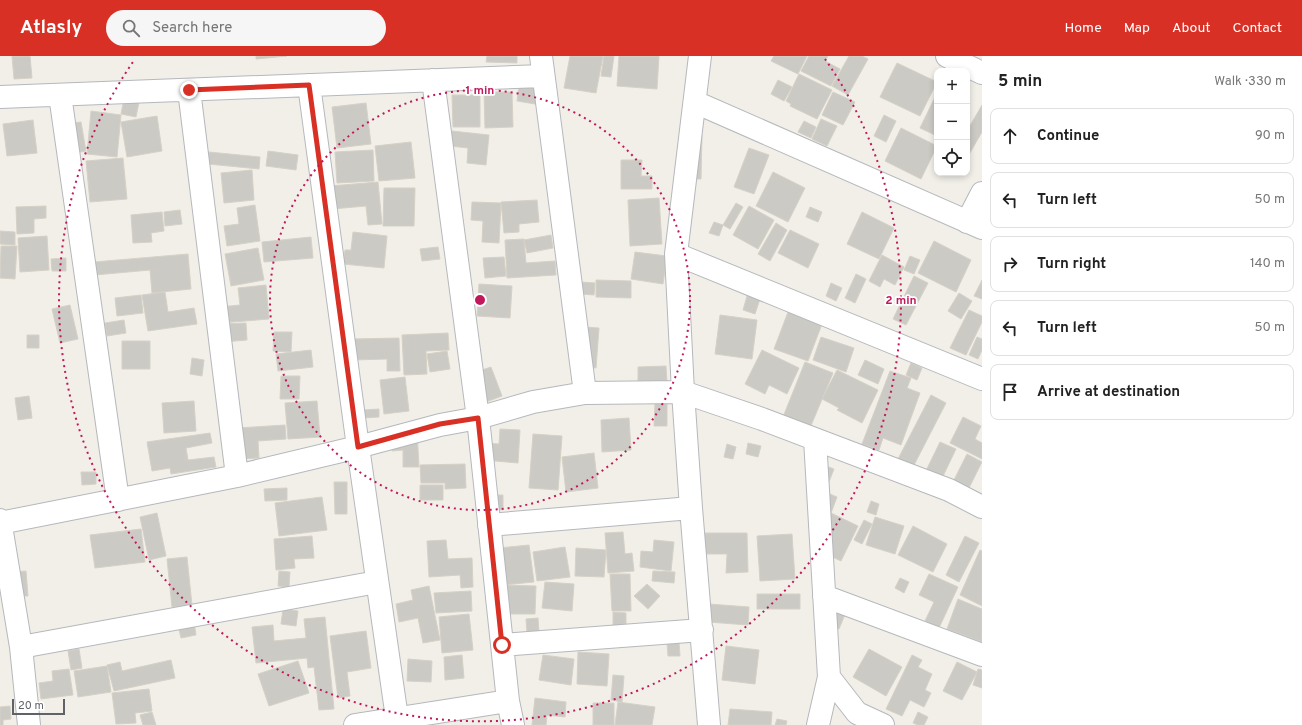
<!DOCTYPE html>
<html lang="en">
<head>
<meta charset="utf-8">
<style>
  :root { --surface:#fff; --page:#f6f6f6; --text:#222; --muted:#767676; --line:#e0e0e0; --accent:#d93025 }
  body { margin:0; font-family:Overpass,sans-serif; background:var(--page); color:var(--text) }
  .controls { position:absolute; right:12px; top:12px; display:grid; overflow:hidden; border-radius:8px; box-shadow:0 2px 6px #0003 }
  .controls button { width:36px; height:36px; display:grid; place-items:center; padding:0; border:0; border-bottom:1px solid var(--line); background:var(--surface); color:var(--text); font:20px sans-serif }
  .scale { position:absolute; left:12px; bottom:10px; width:53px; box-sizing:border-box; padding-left:4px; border:2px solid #5f6368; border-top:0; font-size:11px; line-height:14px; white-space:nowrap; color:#5f6368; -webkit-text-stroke:3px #fff; paint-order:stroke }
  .stop { position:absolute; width:12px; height:12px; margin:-9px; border:3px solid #d93025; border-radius:50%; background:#fff }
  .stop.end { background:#d93025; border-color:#fff; box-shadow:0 1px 4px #0008 }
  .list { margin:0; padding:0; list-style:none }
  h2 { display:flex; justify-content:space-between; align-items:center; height:52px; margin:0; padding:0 16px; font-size:17px }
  h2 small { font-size:13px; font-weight:400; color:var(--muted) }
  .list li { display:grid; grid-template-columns:26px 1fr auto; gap:12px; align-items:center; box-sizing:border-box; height:56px; margin:0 8px 8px; padding:0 8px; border:1px solid var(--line); border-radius:8px }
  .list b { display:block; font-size:15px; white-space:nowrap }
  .list em { font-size:13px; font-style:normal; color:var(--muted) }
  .icon { flex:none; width:22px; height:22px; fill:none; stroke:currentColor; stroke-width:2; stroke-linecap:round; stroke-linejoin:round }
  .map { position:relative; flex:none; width:982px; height:669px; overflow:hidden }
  header { display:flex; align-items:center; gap:24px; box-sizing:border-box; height:56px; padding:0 20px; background:var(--accent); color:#fff }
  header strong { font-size:19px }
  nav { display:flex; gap:22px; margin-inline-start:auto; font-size:14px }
  .search { width:280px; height:36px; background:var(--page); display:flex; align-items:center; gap:10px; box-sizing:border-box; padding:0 14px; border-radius:22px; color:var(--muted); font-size:15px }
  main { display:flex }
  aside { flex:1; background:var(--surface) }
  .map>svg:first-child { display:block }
  .building { fill:#cccac5; stroke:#d6d1c6 }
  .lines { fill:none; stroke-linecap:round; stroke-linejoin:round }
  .minor-casing { stroke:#b5b8bc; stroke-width:24 }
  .minor { stroke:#fff; stroke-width:22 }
  .route { stroke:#d93025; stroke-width:5 }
  .ring { fill:none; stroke:#c2185b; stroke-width:2; stroke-dasharray:2 4 }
  .centre { fill:#c2185b; stroke:#fff; stroke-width:2 }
  .ring-label { font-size:12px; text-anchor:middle; font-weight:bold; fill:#c2185b; stroke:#fff; stroke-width:3.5; stroke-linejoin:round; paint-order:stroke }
</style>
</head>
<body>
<header>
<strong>Atlasly</strong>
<div class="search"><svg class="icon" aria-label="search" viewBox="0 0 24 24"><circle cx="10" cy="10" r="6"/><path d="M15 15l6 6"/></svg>Search here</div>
<nav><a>Home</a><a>Map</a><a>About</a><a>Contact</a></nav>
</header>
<main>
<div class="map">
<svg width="982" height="669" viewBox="0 0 982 669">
  <rect width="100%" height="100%" fill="#f1efe8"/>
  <path class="building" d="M12 0H30L32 22 14 23Z
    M256 0H287L256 3Z
    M487 0H517V7L486 6Z
    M570 0H603L596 37 564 32Z
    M604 0H614L611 21 601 20Z
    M619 0H659L657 33 617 30Z
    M774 0H807L798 18 771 5Z
    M809 0H828L825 5 840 13 831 30 801 15Z
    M849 0H862L868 3 848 39 832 30Z
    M897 7 937 26 920 60 880 41Z
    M799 18 832 34 817 63 790 50 791 48 786 45Z
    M778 24 792 31 784 45 771 38Z
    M519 29 543 33 541 49 517 45Z
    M484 36H512L513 71 485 72Z
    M833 36 855 46 843 69 822 59Z
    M937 37V80L920 72Z
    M452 39H480V71H453Z
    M124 43 139 46 136 61 121 58Z
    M366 47 371 88 337 92 332 51Z
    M982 49V76L967 102V75Z
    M91 55 121 59 117 101 87 98Z
    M884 59 896 65 886 86 874 80Z
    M157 60 162 95 127 101 121 66Z
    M821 63 837 70 827 90 812 83Z
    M33 64 37 97 7 100 3 68Z
    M804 65 816 71 811 82 798 76Z
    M81 66 86 95 75 97 71 67Z
    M901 72 937 90 921 123 885 105Z
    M452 75 489 79 486 109 467 107 468 92 450 90Z
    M686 79H702L701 123H684Z
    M411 86 415 122 379 125 375 90Z
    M749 92 769 99 754 138 734 131Z
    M373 94 374 125 337 127 335 96Z
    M268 95 298 99 296 114 266 110Z
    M209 96 260 101 259 113 208 108Z
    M123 102 127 143 90 146 86 105Z
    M621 104H642L641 120H652V133H621Z
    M252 114 254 144 224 147 221 117Z
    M773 116 805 132 788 166 756 150Z
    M378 126 382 168 368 169 366 150 332 153 330 130Z
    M384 132H415L414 170H383Z
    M659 142 662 188 630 190 628 144Z
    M537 144 539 166 519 168V176L504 177 501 146Z
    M472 146 501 147 499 187 482 186 483 165 471 164Z
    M736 147 743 151 730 173 723 169Z
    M255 149 260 185 227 190 224 170 239 168 237 152Z
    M46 150V162L34 163V177L17 178 16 151Z
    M749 150 774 164 758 193 733 179Z
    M810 151 822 156 818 166 806 161Z
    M180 154 182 168 165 170 164 156Z
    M162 156 164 175 151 177 152 186 133 187 131 159Z
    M862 156 894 172 879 203 847 188Z
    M714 166 723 169 719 180 709 177Z
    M776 167 787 174 770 205 758 198Z
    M790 174 819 188 808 212 778 197Z
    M0 175 15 176V189L0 188Z
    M353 176 387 180 384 212 343 208 345 194H351Z
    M551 179 553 192 527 197 524 184Z
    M47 180 49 214 20 216 18 182Z
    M311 181 313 202 264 206 262 186Z
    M524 183 526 207 555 205 556 219 507 222 505 184Z
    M934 185 971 204 956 236 918 217Z
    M1 190H17L15 223 0 222Z
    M438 191 440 203 422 205 420 193Z
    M258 192 264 224 231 230 225 198Z
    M635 196 667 200 663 228 631 223Z
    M188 198 191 233 152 237 150 214 95 219 94 206Z
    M882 199 904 211 895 229 884 223 880 231 869 225Z
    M910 200 920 204 914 218 904 214Z
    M504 201 506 220 485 222 483 202Z
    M66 202V215H52L51 203Z
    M856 218 866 223 855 247 845 242Z
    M914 220 928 227 906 269 893 263Z
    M596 224 631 225V242L596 241Z
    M982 224V243L974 240Z
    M582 226 595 227 594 239 581 238Z
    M831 227 842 232 836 245 826 240Z
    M479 228 512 230 510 262 477 260Z
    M266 229 269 263 221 267 219 251 240 249 238 232Z
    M165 236 168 256 194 252 197 268 148 275 142 239Z
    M959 237 972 245 961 263 948 255Z
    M141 239 143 257 117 260 115 242Z
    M747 240 760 243 755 258 743 254Z
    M70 249 78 283 60 287 52 253Z
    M969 254 982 260V266L966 299 950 292Z
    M788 256 822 268 808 305 774 293Z
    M720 259 757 264 752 303 715 298Z
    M124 264 126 277 107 280 105 267Z
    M246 267 247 284 223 286 222 268Z
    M585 271 599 272 596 312 582 311Z
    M274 276H292L291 296 273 295Z
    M448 277 449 294 426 295 427 318 404 319 402 279Z
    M27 279H39V292H27Z
    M821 281 854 292 846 316 813 304Z
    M977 281 982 283V294L978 303 969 299Z
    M399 282 400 315H387V303L353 304 352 283Z
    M122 285H150V313H122Z
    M311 294 313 311 278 315 276 298Z
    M762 294 799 312 787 338 769 329 765 338 745 328Z
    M447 295 450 313 430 316 427 298Z
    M192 302 204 304 202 320 190 318Z
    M865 304 884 313 878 328 858 319Z
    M805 306 833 317 810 372 783 361Z
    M911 307 922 312 917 324 906 319Z
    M666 310 667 325H638V311Z
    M491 311 502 340 486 346 476 316Z
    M837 314 878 334 862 367 837 354 839 352 822 343Z
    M890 315 911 322 907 332 920 337 901 389 883 382 879 394 862 388Z
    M281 320H300L299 343H280Z
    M405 321 409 355 384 358 380 324Z
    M931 339 946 347 913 411 898 403Z
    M29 340 32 362 18 364 15 342Z
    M194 345 196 375 164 377 162 347Z
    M317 345 320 381 288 383 285 347Z
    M655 347H667V370H654Z
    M379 353V361L363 362V354Z
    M963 361 981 370 975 383 982 387V403L950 387Z
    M629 362 631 394 602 396 601 364Z
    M285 369 286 383 258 385 259 402 240 403 238 372Z
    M500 373 520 374 518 407 483 404 484 387 499 388Z
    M417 375 419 411H403V394L392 395 391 376Z
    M210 377 212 387 186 392 188 404 214 401 216 411 171 418 170 412 152 415 147 386Z
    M533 378 562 380 558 434 529 432Z
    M940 386 956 393 934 439 918 431Z
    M748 387 761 390 758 401 746 398Z
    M727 388 736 391 733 403 724 401Z
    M594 397 598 432 566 436 562 401Z
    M967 398 982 406 960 450 945 442Z
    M465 408 466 432 445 433V427H421L420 409Z
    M823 409 834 413 825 436 837 441 831 457 808 448Z
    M81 416H96V428L82 429Z
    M334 426H347V458H335Z
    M420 429H443V444H420Z
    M287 432V444L265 445 264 433Z
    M489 439H503V454L488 453Z
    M322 441 327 474 279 480 275 447Z
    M871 445 879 448 876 459 867 456Z
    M157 457 166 500 149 504 140 461Z
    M831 457 858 470 841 505 826 498 833 482 821 477Z
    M875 461 904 470 895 498 866 489Z
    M864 464 872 468 862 488 854 484Z
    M913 470 947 488 933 516 898 499Z
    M141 473 145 506 95 512 90 479Z
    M623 476 625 498 632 497 634 515 608 517 605 477Z
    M703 477H747L748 516 726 517 727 498H703Z
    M792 478 795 523 760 525 757 480Z
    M312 480 314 502 294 503 295 512 276 514 274 483Z
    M965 480 979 487 959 526 946 519Z
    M446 484 448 503 472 502 473 531 461 532 460 519 429 521 427 485Z
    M654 484 674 486 671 515 640 511 641 495 653 496Z
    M529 489 534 526 503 529 499 492Z
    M565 491 570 521 537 525 533 496Z
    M576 492 606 494 604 521 575 520Z
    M980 494 982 495V550L960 539Z
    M187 501 192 549 172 551 167 503Z
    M26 515 28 540H16L14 516Z
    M279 515 290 516 289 531 278 530Z
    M653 515 675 516 674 527 652 525Z
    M610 518H630L631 555H612Z
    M929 518 958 531 939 572 925 565 934 546 919 539Z
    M900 522 909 526 904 537 895 532Z
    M545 526 574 528 572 555 542 552Z
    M647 528 660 540 648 553 634 540Z
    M503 529 536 530 535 558H503Z
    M429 530 440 584 423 587 418 562 399 566 396 548 413 544 411 534Z
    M471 535 472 555 436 557 434 537Z
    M757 538H800V553H757Z
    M958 543 982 553V586L947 573Z
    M709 548 749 551 748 569 708 566Z
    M834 552 846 556 839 573 828 569Z
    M283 553 298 555 296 570 281 568Z
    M613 556 626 557V570L613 569Z
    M469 558 473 594 442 597 439 561Z
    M325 561 334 653 319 654 314 611 308 612 307 602 256 607 252 571 273 569 274 585 306 582 304 563Z
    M538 562 539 576 527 577 526 563Z
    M194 566 196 579 181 582 178 569Z
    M366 575 371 612 347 616 350 640 338 642 330 580Z
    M679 586 680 600H668L667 587Z
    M726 590 759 594 755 628 722 624Z
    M79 593 82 612 71 614 68 595Z
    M869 593 902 611 886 640 853 621Z
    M578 596 609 598 607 630 577 628Z
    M462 599 464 622 445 624 444 601Z
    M543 599 574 603 571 629 539 624Z
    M912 599 922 604 918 611 932 618 925 634 931 637 924 651 910 644 902 660 886 653Z
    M408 603 432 605 431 626 407 625Z
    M171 604 175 622 114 635 107 609 120 606 122 615Z
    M298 605 309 637 269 650 258 618Z
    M957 606 977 616 962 644 943 635Z
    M107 610 111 636 78 641 74 615Z
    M69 613 73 639 41 643 39 627 53 625 52 615Z
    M978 613 982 614V632L973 629Z
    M613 619 624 620 622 646 611 644Z
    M149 633 152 655 135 657 136 667 116 668 112 637Z
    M535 642 566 646 565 661 547 659 546 669H532Z
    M618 646 655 651 652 669H615Z
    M593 647H614V669H593Z
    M10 650 11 663 3 664V669H0V651Z
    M730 653 772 656 771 669H728Z
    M152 656 156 669H143L140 659Z
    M918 656 928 661 924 669H918L913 667Z
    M777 663 787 665 786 669H775Z"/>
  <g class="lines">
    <defs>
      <path id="minor" d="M541 0 585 337
        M700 0 676 198 683 336 691 452 709 669
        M947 0 982 17
        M433 24 478 362 508 645 513 669
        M309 29 358 391 398 669
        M189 34 237 420
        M60 39 118 444
        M0 41 543 20
        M695 46 982 172
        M967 166 982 137
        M676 198 982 323
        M815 383 829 621 857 657 883 669
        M0 464 21 591 29 669
        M0 467 237 420 358 391 440 369 478 362 533 346 585 337 683 336 762 363 949 434 982 451
        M489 469 691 452
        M824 540 982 599
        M502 589 702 574
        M21 591 377 526
        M355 669 508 645
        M818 669 829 621"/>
    </defs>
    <use href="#minor" class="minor-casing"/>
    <use href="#minor" class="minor"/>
  </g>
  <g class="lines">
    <path class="route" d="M189 34 309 29 358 391 440 368 478 362 502 589"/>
  </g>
  <g class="ring">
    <circle cx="480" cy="244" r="210"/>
    <path d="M825 3A421 421 0 1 1 135 3"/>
  </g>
  <circle cx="480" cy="244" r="6" class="centre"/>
  <g class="ring-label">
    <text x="480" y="38">1 min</text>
    <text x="901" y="248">2 min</text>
  </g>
</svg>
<div class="controls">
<button>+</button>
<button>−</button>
<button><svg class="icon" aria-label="locate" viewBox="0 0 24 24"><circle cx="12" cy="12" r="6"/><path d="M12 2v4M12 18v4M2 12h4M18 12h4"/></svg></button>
</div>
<div class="scale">20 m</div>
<div class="stop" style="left:502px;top:589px"></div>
<div class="stop end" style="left:189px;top:34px"></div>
</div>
<aside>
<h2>5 min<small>Walk · 330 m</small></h2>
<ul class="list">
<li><svg class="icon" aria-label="ahead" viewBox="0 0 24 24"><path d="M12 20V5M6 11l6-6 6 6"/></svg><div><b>Continue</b></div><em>90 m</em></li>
<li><svg class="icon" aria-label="left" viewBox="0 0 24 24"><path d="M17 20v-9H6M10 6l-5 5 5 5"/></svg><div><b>Turn left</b></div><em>50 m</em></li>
<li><svg class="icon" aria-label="right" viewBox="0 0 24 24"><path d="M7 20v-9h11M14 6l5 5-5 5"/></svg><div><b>Turn right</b></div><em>140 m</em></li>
<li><svg class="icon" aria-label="left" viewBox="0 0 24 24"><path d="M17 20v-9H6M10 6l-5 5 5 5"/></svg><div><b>Turn left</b></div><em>50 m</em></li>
<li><svg class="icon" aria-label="arrive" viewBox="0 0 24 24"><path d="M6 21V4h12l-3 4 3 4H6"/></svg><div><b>Arrive at destination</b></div></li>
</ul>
</aside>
</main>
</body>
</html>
